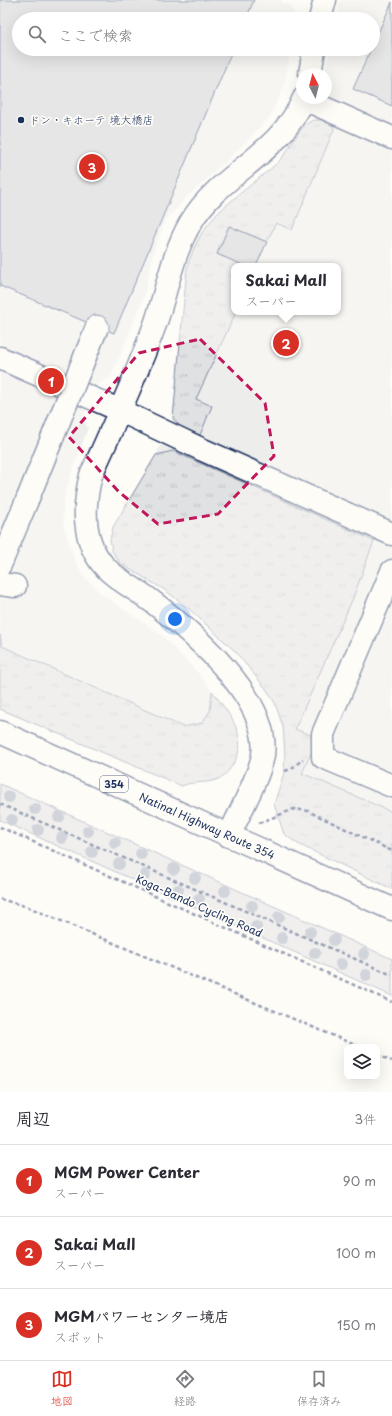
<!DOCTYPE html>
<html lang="ja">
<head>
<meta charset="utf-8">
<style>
  :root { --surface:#fff; --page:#f7f7f7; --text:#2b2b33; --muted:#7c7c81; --line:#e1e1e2; --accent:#d93025 }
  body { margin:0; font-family:"Playpen Sans","Klee One",sans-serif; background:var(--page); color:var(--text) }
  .controls { position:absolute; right:12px; bottom:12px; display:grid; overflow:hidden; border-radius:8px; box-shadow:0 4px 16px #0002 }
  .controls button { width:36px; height:36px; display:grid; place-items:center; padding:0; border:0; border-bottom:1px solid var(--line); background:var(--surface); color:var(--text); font:20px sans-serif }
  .compass { position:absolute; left:296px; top:68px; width:36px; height:36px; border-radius:50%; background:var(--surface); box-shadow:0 4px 16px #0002; rotate:353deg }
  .you { position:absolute; left:175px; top:619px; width:14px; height:14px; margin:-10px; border:3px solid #fff; border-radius:50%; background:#1a73e8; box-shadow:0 0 0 6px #1a73e833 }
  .badge { display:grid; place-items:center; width:26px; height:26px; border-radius:50%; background:var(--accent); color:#fff; font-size:13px; font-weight:700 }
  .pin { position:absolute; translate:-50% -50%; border:2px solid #fff; box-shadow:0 1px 4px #0006 }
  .popup { position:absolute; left:231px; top:263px; width:110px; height:52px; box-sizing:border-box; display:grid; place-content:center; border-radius:8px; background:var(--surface); filter:drop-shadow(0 1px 3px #0005); font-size:13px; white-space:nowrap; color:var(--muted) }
  .popup b { font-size:15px; color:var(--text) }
  .popup::after { content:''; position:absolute; left:50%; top:100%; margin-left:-8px; border:8px solid transparent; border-top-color:var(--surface) }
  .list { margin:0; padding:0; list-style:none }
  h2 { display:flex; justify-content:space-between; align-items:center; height:52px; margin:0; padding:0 16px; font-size:17px }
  h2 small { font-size:13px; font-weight:400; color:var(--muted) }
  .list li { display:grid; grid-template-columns:26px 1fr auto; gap:12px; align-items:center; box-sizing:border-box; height:72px; padding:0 16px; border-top:1px solid var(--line) }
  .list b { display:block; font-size:15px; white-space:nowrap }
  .list p { margin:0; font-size:13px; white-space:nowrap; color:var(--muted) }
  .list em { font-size:13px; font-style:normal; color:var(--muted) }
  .icon { flex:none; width:22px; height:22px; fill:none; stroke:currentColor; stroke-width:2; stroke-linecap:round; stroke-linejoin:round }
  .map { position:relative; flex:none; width:392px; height:1092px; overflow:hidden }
  .search { position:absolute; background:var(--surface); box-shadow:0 4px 16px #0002; left:12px; right:12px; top:12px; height:44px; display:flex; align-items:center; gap:10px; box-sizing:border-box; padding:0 14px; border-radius:22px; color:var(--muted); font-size:15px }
  .sheet { height:268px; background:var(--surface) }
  nav { display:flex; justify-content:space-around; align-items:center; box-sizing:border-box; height:56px; border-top:1px solid var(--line); background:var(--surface); font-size:11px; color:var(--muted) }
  nav a { display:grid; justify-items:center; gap:2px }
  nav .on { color:var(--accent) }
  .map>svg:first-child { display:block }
  .built { fill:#edeeec; fill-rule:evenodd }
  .grass { fill:url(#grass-tufts); stroke:#7e88a0 }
  .park { fill:#e0e1e3; stroke:#7e88a0 }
  .building { fill:#c9ccd3; stroke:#1b2f5e }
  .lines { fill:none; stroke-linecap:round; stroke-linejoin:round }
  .minor-casing { stroke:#1b2f5e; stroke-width:25 }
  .highway-casing { stroke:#1b2f5e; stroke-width:25 }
  .path { stroke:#1b2f5e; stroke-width:2.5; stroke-dasharray:4 3; stroke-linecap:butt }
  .minor { stroke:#fdfcf7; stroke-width:22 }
  .highway { stroke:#fdfcf7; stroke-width:22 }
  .minor-bridge-casing { stroke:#1b2f5e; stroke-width:25; stroke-linecap:butt }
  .minor-bridge { stroke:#fdfcf7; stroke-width:22 }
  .tree { fill:#9ca4b5 }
  .marked { fill:none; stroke:#c2185b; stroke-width:3; stroke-dasharray:8 5; stroke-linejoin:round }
  .poi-dot { fill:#1b2f5e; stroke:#fdfcf7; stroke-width:1.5 }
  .labels { text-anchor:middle; stroke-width:3.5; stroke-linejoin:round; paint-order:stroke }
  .shield { fill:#fdfcf7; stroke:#5f6c8c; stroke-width:1 }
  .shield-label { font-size:10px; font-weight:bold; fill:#1b2f5e }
  .poi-label { font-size:11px; fill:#1b2f5e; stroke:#fdfcf7; text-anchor:start }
  .street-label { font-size:11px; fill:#1b2f5e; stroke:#fdfcf7 }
</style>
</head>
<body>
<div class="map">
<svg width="392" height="1092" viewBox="0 0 392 1092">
  <defs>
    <pattern id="grass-tufts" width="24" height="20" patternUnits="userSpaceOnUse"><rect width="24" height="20" fill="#e0e1e3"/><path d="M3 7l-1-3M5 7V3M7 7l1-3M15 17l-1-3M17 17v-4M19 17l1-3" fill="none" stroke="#c0c1c5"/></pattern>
  </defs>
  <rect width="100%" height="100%" fill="#fdfcf7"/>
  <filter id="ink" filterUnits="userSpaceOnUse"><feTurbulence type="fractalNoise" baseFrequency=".025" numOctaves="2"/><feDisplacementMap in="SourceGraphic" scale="8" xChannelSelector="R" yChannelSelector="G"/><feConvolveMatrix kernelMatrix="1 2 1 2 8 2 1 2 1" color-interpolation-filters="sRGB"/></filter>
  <g filter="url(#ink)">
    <path class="built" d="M0 0H282V2L289 5 294 12 295 19H19V49H291L284 86 270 117 231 157 186 198 166 220 154 250 144 297 111 377 95 386 83 418 88 428 70 477 65 496 63 512 64 527 69 544 74 559 84 576 100 593 163 636 200 675 230 717 238 732 240 750 183 727 0 645Z
      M340 0H392V820L284 769 283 727 275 703 267 690 235 651 188 608 165 590 121 564 112 551 110 540 113 527 156 455 173 418 187 268 192 250 200 233 220 210 280 160 307 123 313 120H321L330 100 326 97V74H325L330 49H373V19H336ZM234 266H338V312H234Z"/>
    <path class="grass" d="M313 120H321L333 126 334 129 292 230 276 223 267 242 229 226 217 254 245 266H234V312H236L196 399 212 406 200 435 180 427 173 418 187 268C200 222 223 208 258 179 265 173 274 167 281 159 291 147 299 126 313 120Z
      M173 451 374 541 353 598 295 729 318 738 302 773 392 812V889L298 844 284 834 274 804 284 773 285 753 283 727 275 703 267 690 235 651 188 608 165 590 121 564 112 551 110 540 113 527 156 455Z
      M0 635 2 646 183 727 202 723 210 711 212 691C228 713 251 737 233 764 230 769 226 775 220 778 208 785 194 780 182 786L0 709Z"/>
    <path class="park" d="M0 784 392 959V996L0 820Z"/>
    <path class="building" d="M0 0H254L246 19H19V49H233L114 333 109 331V325L107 320 102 316 95 315 90 317 86 322 0 286Z
      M392 2V106L353 89 371 49H373V44Z
      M229 226 267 242 256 266H245L217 254Z"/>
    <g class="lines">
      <defs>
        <path id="minor" d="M320 19 325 0
          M310 74 314 49
          M304 99 392 138
          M0 358 119 410 203 450 392 534
          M0 565 28 498
          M392 571 323 734V757L392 786
          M0 584 15 586
          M229 836C239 813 259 778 263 755 271 700 193 633 154 603 138 590 119 582 105 567 82 542 83 506 91 475 114 425 137 374 156 322 167 289 173 252 191 222 220 173 280 155 304 98"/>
        <path id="highway" d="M0 732 392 909"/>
      </defs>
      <use href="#minor" class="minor-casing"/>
      <use href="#highway" class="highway-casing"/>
      <path class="path" d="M285 771 291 769 303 759
        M0 804 392 975
        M259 823 294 809 308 811 392 851
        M0 827 392 1002
        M0 899 28 907 360 1047
        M377 1055 392 1061"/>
      <use href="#minor" class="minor"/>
      <use href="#highway" class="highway"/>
      <defs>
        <path id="minor-bridge" d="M28 498 97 327"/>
      </defs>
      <use href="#minor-bridge" class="minor-bridge-casing"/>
      <use href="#minor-bridge" class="minor-bridge"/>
    </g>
    <g class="tree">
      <circle cx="9" cy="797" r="6"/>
      <circle cx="35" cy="809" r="6"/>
      <circle cx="59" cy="817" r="6"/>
      <circle cx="12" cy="820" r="6"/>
      <circle cx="38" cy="830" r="6"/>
      <circle cx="88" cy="831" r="6"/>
      <circle cx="62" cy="838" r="6"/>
      <circle cx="115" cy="843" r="6"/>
      <circle cx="92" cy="852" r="6"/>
      <circle cx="141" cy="854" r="6"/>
      <circle cx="119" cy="864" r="6"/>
      <circle cx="174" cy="869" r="6"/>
      <circle cx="145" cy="875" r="6"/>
      <circle cx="195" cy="878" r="6"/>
      <circle cx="178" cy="890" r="6"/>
      <circle cx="225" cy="891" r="6"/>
      <circle cx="199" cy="899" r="6"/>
      <circle cx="252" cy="906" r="6"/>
      <circle cx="279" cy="917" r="6"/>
      <circle cx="256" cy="927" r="6"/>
      <circle cx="310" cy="932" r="6"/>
      <circle cx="282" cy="938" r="6"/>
      <circle cx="334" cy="940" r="6"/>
      <circle cx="315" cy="953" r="6"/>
      <circle cx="364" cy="954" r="6"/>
      <circle cx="341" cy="964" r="6"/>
      <circle cx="366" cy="975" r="6"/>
    </g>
  </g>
  <path d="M0 0H392V1092H0ZM200 339 265 403 274 456 218 514 158 524 119 492 69 437 139 353Z" fill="#fdfcf7" fill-opacity=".55" fill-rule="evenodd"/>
  <path class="marked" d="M200 339 265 403 274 456 218 514 158 524 119 492 69 437 139 353Z"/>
  <circle class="poi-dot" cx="21" cy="120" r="4"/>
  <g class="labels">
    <rect class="shield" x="100" y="776" width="28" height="16" rx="3"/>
    <g class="shield-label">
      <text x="114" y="788">354</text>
    </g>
    <g class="poi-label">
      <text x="29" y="124">ドン・キホーテ 境大橋店</text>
    </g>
    <g class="street-label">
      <text transform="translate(207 826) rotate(24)" y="4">Natinal Highway Route 354</text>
      <text transform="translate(199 906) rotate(24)" y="4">Koga-Bando Cycling Road</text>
    </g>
  </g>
</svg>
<div class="controls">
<button><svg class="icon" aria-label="layers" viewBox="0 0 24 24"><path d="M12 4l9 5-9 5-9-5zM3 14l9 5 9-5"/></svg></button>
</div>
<svg class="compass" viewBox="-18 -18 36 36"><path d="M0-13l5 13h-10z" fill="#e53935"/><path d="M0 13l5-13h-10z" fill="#7c7c81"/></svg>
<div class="you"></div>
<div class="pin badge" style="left:51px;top:381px">1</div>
<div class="pin badge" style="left:286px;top:343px">2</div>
<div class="popup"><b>Sakai Mall</b>スーパー</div>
<div class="pin badge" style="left:92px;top:167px">3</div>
<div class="search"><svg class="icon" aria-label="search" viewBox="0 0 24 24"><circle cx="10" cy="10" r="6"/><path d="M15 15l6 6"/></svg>ここで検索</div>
</div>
<section class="sheet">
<h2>周辺<small>3件</small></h2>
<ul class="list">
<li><span class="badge">1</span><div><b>MGM Power Center</b><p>スーパー</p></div><em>90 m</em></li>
<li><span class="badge">2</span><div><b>Sakai Mall</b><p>スーパー</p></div><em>100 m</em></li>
<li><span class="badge">3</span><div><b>MGMパワーセンター境店</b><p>スポット</p></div><em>150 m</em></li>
</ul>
</section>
<nav>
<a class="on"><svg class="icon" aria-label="map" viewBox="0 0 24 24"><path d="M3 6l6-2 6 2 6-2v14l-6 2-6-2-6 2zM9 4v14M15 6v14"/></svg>地図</a>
<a><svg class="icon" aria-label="directions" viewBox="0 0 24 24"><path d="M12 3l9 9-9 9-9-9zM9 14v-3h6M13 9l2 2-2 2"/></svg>経路</a>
<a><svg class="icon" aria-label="saved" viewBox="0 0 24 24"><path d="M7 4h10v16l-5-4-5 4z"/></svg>保存済み</a>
</nav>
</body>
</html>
